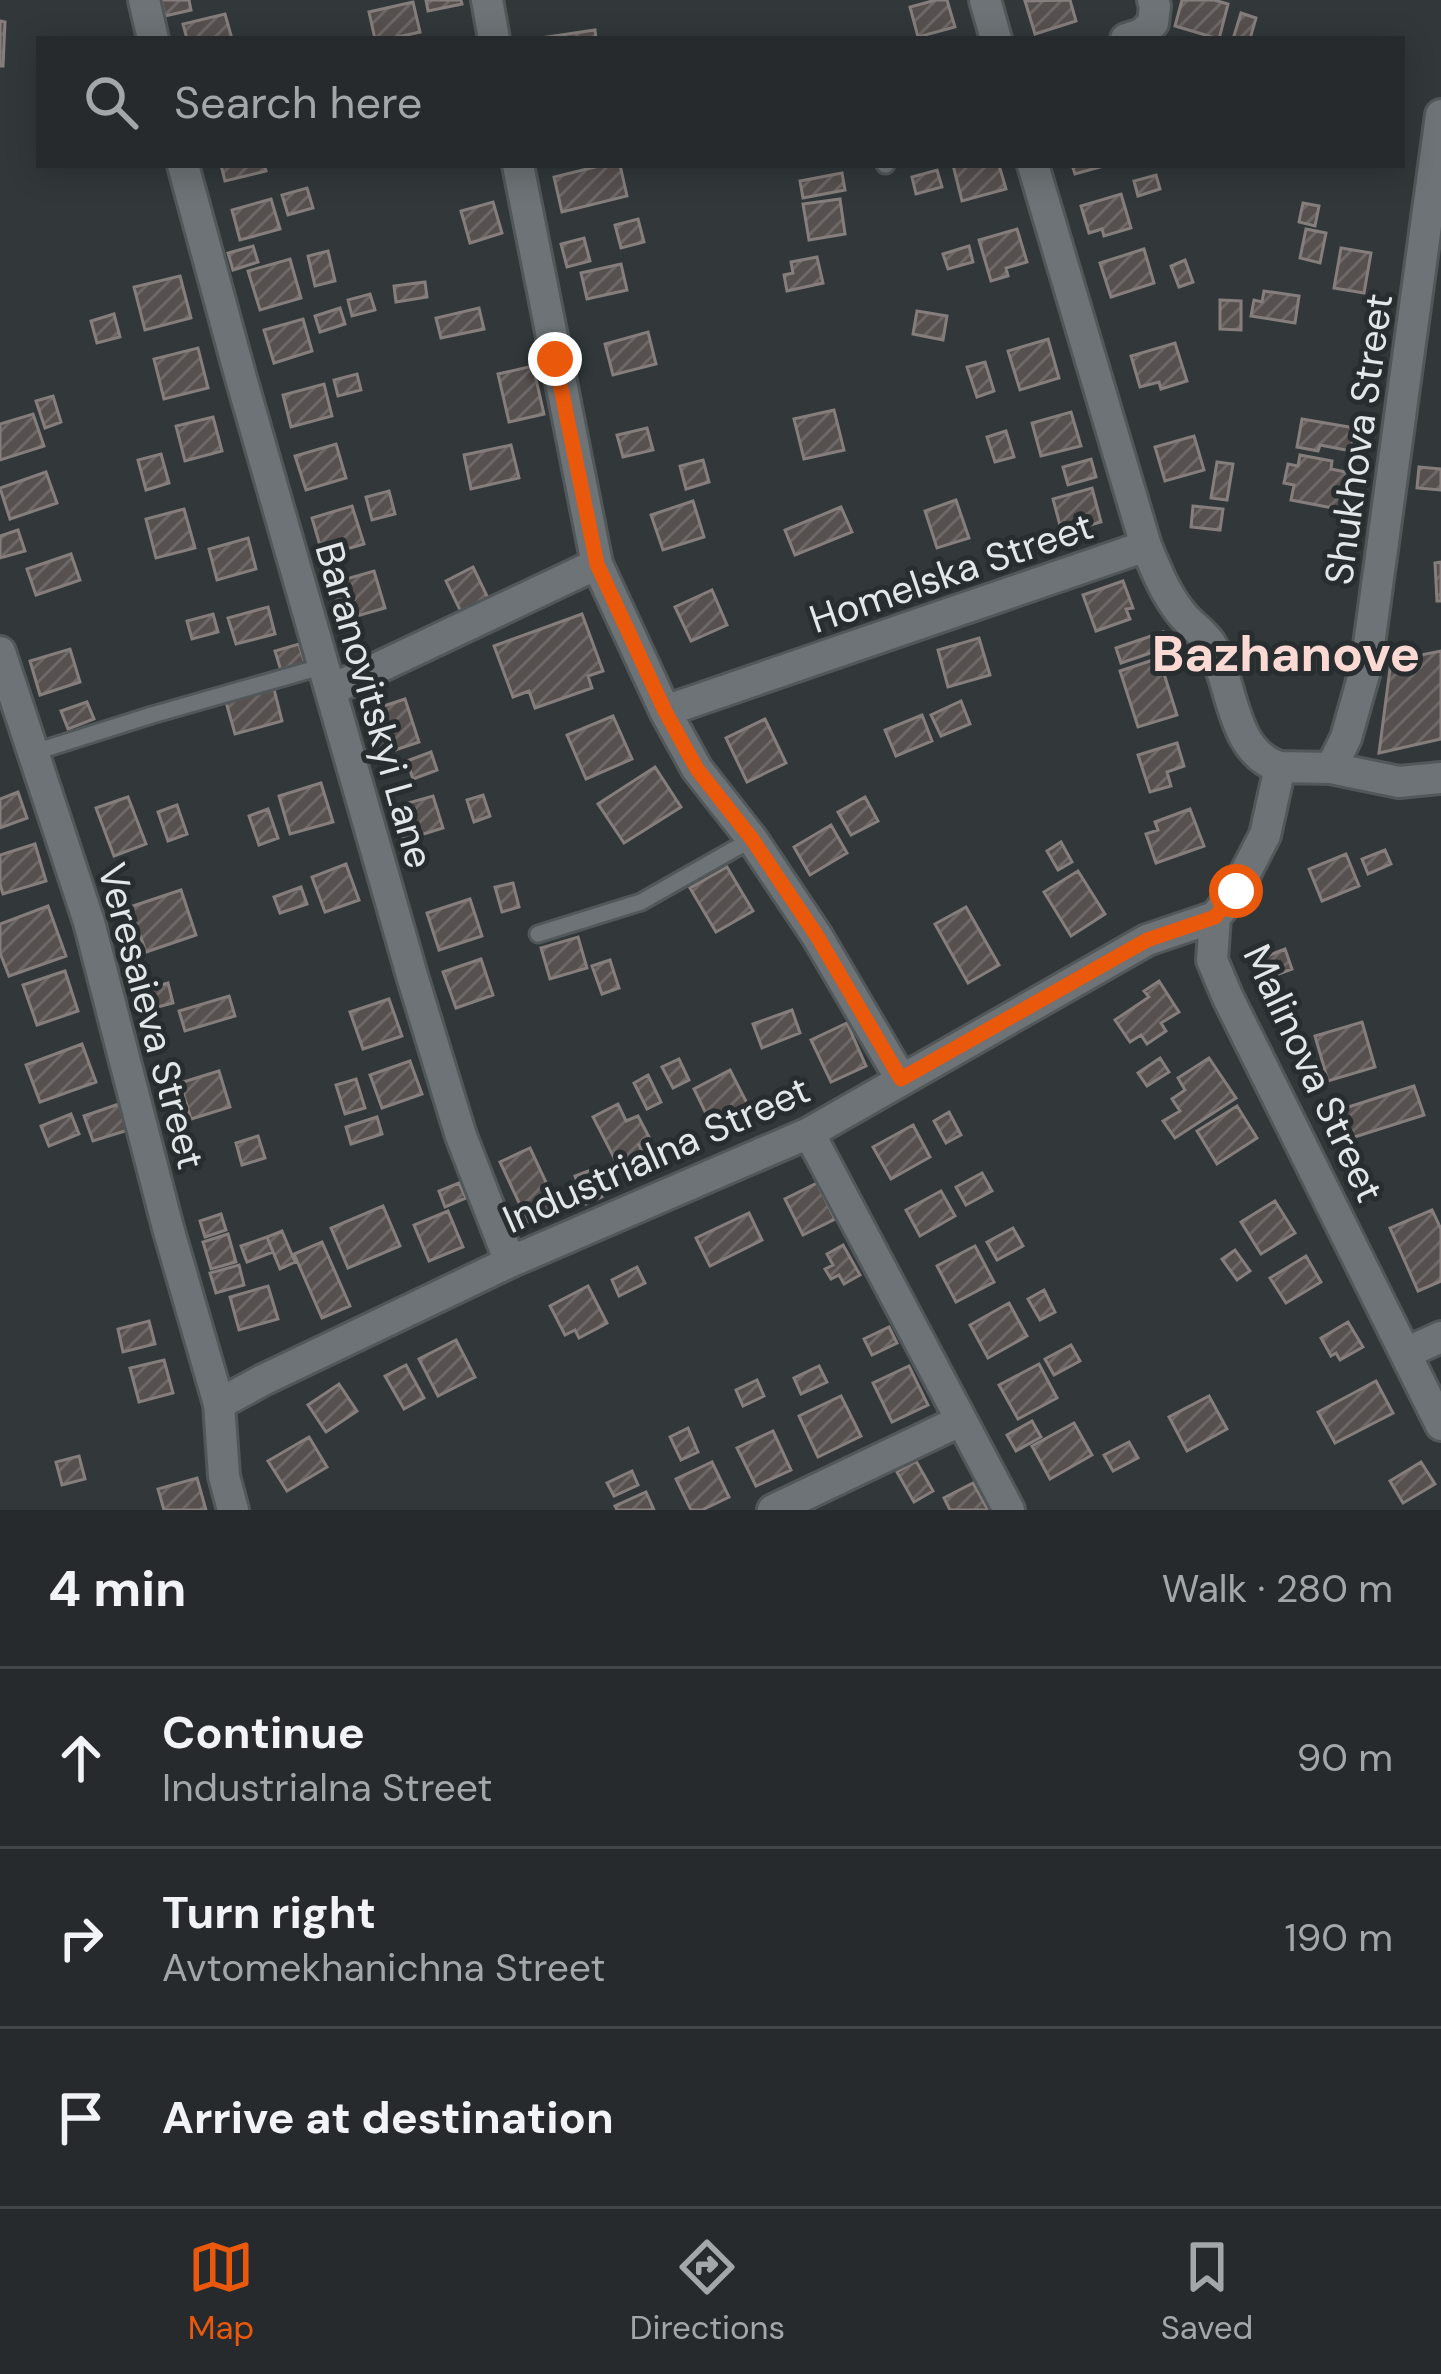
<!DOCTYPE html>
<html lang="en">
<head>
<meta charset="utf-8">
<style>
  :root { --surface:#262a2c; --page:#2e3234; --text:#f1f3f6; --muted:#a4a7a9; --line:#424648; --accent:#ea580c }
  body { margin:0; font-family:"DM Sans",sans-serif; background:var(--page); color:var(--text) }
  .stop { position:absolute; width:36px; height:36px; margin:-27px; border:9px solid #ea580c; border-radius:50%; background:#fff }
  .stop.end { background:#ea580c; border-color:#fff; box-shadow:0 3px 12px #0008 }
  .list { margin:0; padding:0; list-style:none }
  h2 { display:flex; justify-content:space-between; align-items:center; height:156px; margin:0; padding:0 48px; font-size:51px }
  h2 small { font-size:39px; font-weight:400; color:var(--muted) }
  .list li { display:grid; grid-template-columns:78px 1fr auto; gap:36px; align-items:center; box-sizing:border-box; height:180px; padding:0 48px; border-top:3px solid var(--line) }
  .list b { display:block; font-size:45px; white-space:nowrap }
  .list p { margin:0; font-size:39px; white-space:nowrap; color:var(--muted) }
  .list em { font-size:39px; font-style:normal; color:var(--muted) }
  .icon { flex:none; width:66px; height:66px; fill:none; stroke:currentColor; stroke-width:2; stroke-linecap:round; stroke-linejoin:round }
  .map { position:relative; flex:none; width:1441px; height:1510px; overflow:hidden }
  .search { position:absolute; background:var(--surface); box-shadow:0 6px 30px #0003; left:36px; right:36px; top:36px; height:132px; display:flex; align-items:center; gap:30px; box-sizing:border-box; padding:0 42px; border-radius:0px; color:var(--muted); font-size:45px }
  .sheet { height:696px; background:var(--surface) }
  nav { display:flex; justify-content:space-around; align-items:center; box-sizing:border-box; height:168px; border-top:3px solid var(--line); background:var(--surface); font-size:33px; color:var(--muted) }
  nav a { display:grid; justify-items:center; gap:6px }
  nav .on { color:var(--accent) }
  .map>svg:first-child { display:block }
  .building { fill:url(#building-hatch); stroke:#857e7c; stroke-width:3 }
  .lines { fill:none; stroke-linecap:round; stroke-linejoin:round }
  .service-casing { stroke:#525759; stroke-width:21 }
  .minor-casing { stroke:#525759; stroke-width:36 }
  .service { stroke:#6d7376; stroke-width:15 }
  .minor { stroke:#6d7376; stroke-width:30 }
  .route { stroke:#ea580c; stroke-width:15 }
  .labels { text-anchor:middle; stroke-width:10; stroke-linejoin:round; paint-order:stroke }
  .street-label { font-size:39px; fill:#e3e7e8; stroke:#282e30 }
  .district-label { font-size:51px; font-weight:bold; fill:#fcd9d2; stroke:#282e30 }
</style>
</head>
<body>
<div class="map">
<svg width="1441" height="1510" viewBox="0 0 1441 1510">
  <defs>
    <pattern id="building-hatch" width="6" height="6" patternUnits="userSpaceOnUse" patternTransform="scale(3)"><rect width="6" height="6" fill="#56504e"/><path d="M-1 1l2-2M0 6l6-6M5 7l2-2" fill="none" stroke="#6e6968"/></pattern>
  </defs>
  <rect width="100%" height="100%" fill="#32383a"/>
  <path class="building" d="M161 0H189L191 10 165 16Z
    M426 0H461L462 4 428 11Z
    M936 0H947L955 27 918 37 910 7Z
    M1070 0 1076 21 1035 34 1025 1Z
    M1182 0H1214L1228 4 1219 39 1175 26Z
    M413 2 420 32 389 39H375L369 12Z
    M1241 13 1256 18 1250 39H1233Z
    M225 14 232 39H187L183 24Z
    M0 21 5 22 3 66H0Z
    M595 30 596 39H534Z
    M221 165H264L266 171 225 181Z
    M603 165H620L627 196 562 212 554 177Z
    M953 165H999L1006 189 962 201Z
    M1072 165H1107L1075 174Z
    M937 170 942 187 916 194 912 177Z
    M842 173 845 190 803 198 800 181Z
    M1156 175 1160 189 1138 196 1134 181Z
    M307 188 313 208 288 215 282 195Z
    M1121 194 1131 228 1104 236 1102 229 1089 233 1081 206Z
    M271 199 280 229 240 240 232 210Z
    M840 199 845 234 809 240 803 204Z
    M493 202 502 233 470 243 461 211Z
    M1303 203 1319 206 1315 226 1299 222Z
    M638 219 644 242 621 248 615 225Z
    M1017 229 1027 262 1006 268 1008 276 991 281 979 240Z
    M1306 229 1326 233 1320 263 1300 258Z
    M584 238 590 261 567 267 561 244Z
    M253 246 258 262 233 270 228 253Z
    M969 246 973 262 948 269 943 254Z
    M1341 248 1371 253 1364 293 1334 288Z
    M1144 249 1154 283 1111 297 1100 263Z
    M328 251 335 281 315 286 308 256Z
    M817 257 823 283 787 291 784 275 793 273 791 262Z
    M290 259 301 298 260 310 248 271Z
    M1185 260 1193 282 1179 287 1171 266Z
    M621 264 627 290 587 299 581 273Z
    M180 276 191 318 145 330 134 287Z
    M425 282 427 297 396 302 394 286Z
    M1264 291 1299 296 1295 323 1251 316 1254 300 1262 302Z
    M370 294 375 310 352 316 348 300Z
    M1220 300 1241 301V330L1220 329Z
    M340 308 345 324 320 332 315 316Z
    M479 308 484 329 441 338 436 318Z
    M917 311 947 316 943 340 913 334Z
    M114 314 120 337 97 343 91 321Z
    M303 319 312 351 274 363 264 330Z
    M648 332 656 364 613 375 605 344Z
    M1048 339 1059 378 1020 390 1008 351Z
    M1175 343 1187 381 1161 389 1159 382 1140 387 1131 356Z
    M198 348 208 388 164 399 154 359Z
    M985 362 994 391 977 397 967 367Z
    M533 366 544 414 509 422 498 374Z
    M357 374 361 390 338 396 334 380Z
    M324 384 332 416 291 427 283 395Z
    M53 396 61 422 45 428 36 401Z
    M834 410 844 450 804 459 794 419Z
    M1071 412 1081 446 1041 456 1032 423Z
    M33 414 44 446 0 460V424Z
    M213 417 222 451 185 461 176 426Z
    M1302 419 1355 428 1351 451 1320 445 1318 451 1297 447Z
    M647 428 653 450 623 457 617 435Z
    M1006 431 1014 457 995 462 987 437Z
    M1194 436 1204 470 1165 481 1155 447Z
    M336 444 346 478 306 490 295 456Z
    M511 445 519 478 471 489 464 455Z
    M161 454 169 483 146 490 138 460Z
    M1300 455 1332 461 1331 469 1350 473 1343 510 1291 500 1294 485 1284 483 1288 464 1298 466Z
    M1091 459 1096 477 1068 485 1063 467Z
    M703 460 709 482 686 489 680 466Z
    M1217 462 1233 464 1227 500 1211 498Z
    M1419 467 1441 469V490L1417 488Z
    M46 472 57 503 10 519 0 488Z
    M1092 488 1101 522 1062 533 1053 499Z
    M389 491 395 514 372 520 366 497Z
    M956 500 969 538 937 548 925 511Z
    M693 501 704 537 663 550 651 515Z
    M352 506 364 544 323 556 312 518Z
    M1193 506 1223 509 1220 530 1191 527Z
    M841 507 852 532 795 555 785 530Z
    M184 509 195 548 156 558 146 519Z
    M18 530 25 551 0 558V536Z
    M248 538 256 569 217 580 209 549Z
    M71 554 80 580 36 595 27 569Z
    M1441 562V601H1437L1435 563Z
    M473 567 488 598 461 612 446 581Z
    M374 571 385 608 343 620 332 583Z
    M1123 581 1133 608 1126 609 1130 619 1096 631 1083 595Z
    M712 590 727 625 691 641 675 607Z
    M268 607 275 634 236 644 228 618Z
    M213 614 218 632 192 639 187 621Z
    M582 614 603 671 588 676 592 688 535 708 529 691 513 697 494 646Z
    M1163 632 1168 647 1121 663 1116 648Z
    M979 638 990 675 948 687 938 650Z
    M299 644 306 667 282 674 275 651Z
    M70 649 80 682 40 695 30 661Z
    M1441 651V739L1379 753 1391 661Z
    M1159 658 1177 715 1138 727 1120 671Z
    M274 689 282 721 235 734 226 702Z
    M405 699 419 742 377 756 363 713Z
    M961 701 970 724 941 736 931 715Z
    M87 702 94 719 68 729 61 711Z
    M922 715 932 741 896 756 885 730Z
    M613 716 632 759 586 779 567 735Z
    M765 719 786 763 747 782 726 738Z
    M1177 743 1184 766 1167 772 1171 786 1150 792 1138 755Z
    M431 752 437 770 413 779 407 761Z
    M655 767 681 807 624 843 598 804Z
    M321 783 333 822 290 834 279 796Z
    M18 792 27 818 0 828V799Z
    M483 795 490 816 474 822 467 800Z
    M433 796 443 828 404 840 394 807Z
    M128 797 146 844 114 856 96 808Z
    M865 797 878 821 851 835 838 812Z
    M177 805 187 834 168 841 158 812Z
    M268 809 278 838 259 845 249 816Z
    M1190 809 1204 846 1156 863 1146 834 1158 830 1155 822Z
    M831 825 847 853 810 875 794 847Z
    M1061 842 1072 862 1058 870 1047 851Z
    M35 844 46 881 3 894 0 884V855Z
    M1385 850 1391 864 1368 874 1362 859Z
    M1346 854 1359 886 1322 901 1309 869Z
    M346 864 359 900 325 912 312 877Z
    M727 867 753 911 716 932 690 888Z
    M1078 871 1105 914 1071 936 1044 892Z
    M513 883 519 907 502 912 495 887Z
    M301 887 307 904 280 913 274 897Z
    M181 890 196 935 146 952 130 907Z
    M470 899 482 936 439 950 427 913Z
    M48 906 66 956 9 976 0 953V924Z
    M966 907 999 965 968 983 935 924Z
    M578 937 587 968 550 979 541 948Z
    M1285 949 1292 969 1262 980 1254 961Z
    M481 959 493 995 456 1008 443 972Z
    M610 960 619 988 602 994 592 966Z
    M65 971 78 1011 37 1025 23 985Z
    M1159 981 1179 1012 1161 1023 1166 1031 1147 1044 1141 1035 1130 1042 1115 1020 1149 997 1144 991Z
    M168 983 173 1003 143 1011 138 992Z
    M229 996 235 1016 185 1031 179 1011Z
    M389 999 402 1036 363 1049 350 1012Z
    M792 1010 800 1033 762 1048 753 1024Z
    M1362 1022 1375 1067 1328 1081 1315 1036Z
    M847 1023 866 1066 831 1082 811 1040Z
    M82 1044 96 1082 40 1102 26 1065Z
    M1160 1058 1169 1072 1147 1086 1138 1073Z
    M1209 1058 1236 1098 1175 1138 1163 1121 1180 1111 1172 1099 1185 1090 1178 1078Z
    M679 1059 689 1080 673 1088 662 1067Z
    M410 1061 422 1094 382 1108 370 1075Z
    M730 1070 750 1109 713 1128 694 1089Z
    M219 1071 230 1107 191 1119 180 1083Z
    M648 1075 661 1102 647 1109 634 1083Z
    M356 1079 365 1108 345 1114 336 1085Z
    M1414 1086 1424 1115 1348 1139 1339 1110Z
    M119 1104 128 1130 93 1141 84 1116Z
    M618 1104 626 1121 638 1116 650 1139 639 1145 651 1168 626 1181 593 1117Z
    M1237 1106 1257 1138 1217 1164 1197 1131Z
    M949 1112 961 1135 946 1143 934 1121Z
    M71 1114 79 1134 49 1146 41 1126Z
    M377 1117 382 1134 351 1144 346 1127Z
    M913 1125 930 1157 891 1179 873 1147Z
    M258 1136 265 1158 242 1165 236 1143Z
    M530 1148 558 1208 528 1222 500 1162Z
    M591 1170 602 1197 586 1204 575 1176Z
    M982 1173 992 1191 966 1205 956 1187Z
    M459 1183 466 1198 445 1207 439 1191Z
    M817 1183 835 1219 803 1235 785 1199Z
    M941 1191 955 1216 920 1236 906 1210Z
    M1275 1201 1295 1233 1261 1254 1241 1222Z
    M383 1206 400 1246 348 1268 331 1228Z
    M1432 1210 1441 1229V1281L1418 1291 1390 1228Z
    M448 1211 463 1247 429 1261 414 1225Z
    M749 1213 762 1240 710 1266 696 1238Z
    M221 1214 226 1230 205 1237 200 1221Z
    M1013 1228 1023 1246 997 1260 987 1242Z
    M282 1231 295 1262 280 1269 267 1237Z
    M228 1234 236 1262 211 1269 203 1242Z
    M267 1237 273 1252 247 1262 241 1246Z
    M322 1242 350 1306 322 1318 294 1254Z
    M843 1245 860 1275 844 1284 839 1275 831 1279 825 1269 833 1265 827 1254Z
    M975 1246 994 1282 956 1302 937 1266Z
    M1235 1250 1250 1271 1237 1280 1222 1259Z
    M1306 1256 1321 1282 1286 1303 1270 1278Z
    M239 1265 244 1285 216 1293 210 1273Z
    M637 1267 645 1283 619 1296 612 1280Z
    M268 1286 278 1319 239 1330 230 1297Z
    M588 1286 607 1323 579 1338 575 1330 565 1335 550 1306Z
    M1044 1290 1055 1312 1040 1320 1028 1299Z
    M1009 1303 1027 1336 988 1358 970 1325Z
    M149 1321 155 1344 123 1352 118 1329Z
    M1348 1322 1363 1347 1340 1360 1336 1353 1331 1356 1321 1338Z
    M889 1327 897 1343 872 1355 864 1339Z
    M456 1340 475 1377 438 1396 419 1359Z
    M1071 1345 1080 1361 1054 1375 1045 1359Z
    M164 1360 173 1393 139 1402 130 1368Z
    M1039 1364 1057 1398 1018 1419 999 1385Z
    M406 1365 424 1398 404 1409 385 1376Z
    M819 1366 827 1382 801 1394 794 1378Z
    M909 1366 928 1405 892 1422 873 1383Z
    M757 1380 764 1396 743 1406 736 1390Z
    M1376 1381 1393 1413 1335 1443 1318 1412Z
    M339 1384 357 1411 326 1432 308 1405Z
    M841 1396 861 1436 818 1457 799 1416Z
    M1209 1396 1227 1429 1187 1451 1169 1417Z
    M1032 1421 1041 1437 1016 1451 1007 1435Z
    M1074 1423 1092 1455 1050 1479 1032 1446Z
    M688 1428 698 1452 681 1460 670 1437Z
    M773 1431 791 1470 756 1486 737 1448Z
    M309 1437 327 1467 287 1491 268 1461Z
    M1129 1442 1138 1458 1113 1471 1104 1455Z
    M79 1456 85 1479 62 1485 56 1462Z
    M916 1461 933 1491 914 1502 897 1472Z
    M712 1462 729 1497 702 1510H691L676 1479Z
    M1421 1462 1435 1484 1403 1503 1390 1481Z
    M632 1471 638 1485 614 1496 607 1483Z
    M197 1478 206 1510H164L158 1489Z
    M973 1483 988 1510H950L944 1498Z
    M646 1492 654 1510H617L615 1506Z"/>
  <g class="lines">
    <defs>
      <path id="service" d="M885 165H886
        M35 752 152 715 324 666
        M538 934 641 902 752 839"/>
      <path id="minor" d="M144 0 153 39
        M487 0 494 39
        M985 0 996 39
        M1126 39 1142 34 1153 23 1155 6 1153 0
        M183 165 239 371 413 979 461 1136 510 1262
        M518 165 597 564 665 711 697 769 752 839 817 936 901 1079
        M1033 165 1146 546
        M0 652 89 922 168 1228 219 1404
        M331 690 597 564
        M665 711 1146 546C1156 570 1165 593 1181 613 1191 626 1206 634 1213 648 1233 687 1232 753 1280 767
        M1331 768 1346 738 1366 667 1441 115
        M1441 778 1399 782 1331 768 1280 767 1265 835 1236 891 1215 917 1212 960 1228 998 1441 1425
        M809 1133 1009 1510
        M1406 1353 1441 1337
        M233 1510 224 1476 219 1404 263 1380 510 1262 809 1133 1147 940 1215 917
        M773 1510 960 1421"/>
    </defs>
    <use href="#service" class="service-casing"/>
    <use href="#minor" class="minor-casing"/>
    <use href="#service" class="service"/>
    <use href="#minor" class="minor"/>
  </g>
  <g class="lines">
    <path class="route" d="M555 359 597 564 665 711 697 769 752 839 817 936 901 1079 1147 940 1215 917 1236 891"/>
  </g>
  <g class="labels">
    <g class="street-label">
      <text transform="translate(1358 439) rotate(-82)" y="14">Shukhova Street</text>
      <text transform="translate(951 572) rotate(-19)" y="14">Homelska Street</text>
      <text transform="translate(375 705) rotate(74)" y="14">Baranovitskyi Lane</text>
      <text transform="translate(152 1016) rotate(75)" y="14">Veresaieva Street</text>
      <text transform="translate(1314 1073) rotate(65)" y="14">Malinova Street</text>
      <text transform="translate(656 1154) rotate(-24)" y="14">Industrialna Street</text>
    </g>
    <g class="district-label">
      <text x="1286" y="671">Bazhanove</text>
    </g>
  </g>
</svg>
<div class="stop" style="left:1236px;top:891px"></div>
<div class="stop end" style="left:555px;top:359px"></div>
<div class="search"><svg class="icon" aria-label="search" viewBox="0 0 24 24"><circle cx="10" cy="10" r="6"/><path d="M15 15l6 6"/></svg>Search here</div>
</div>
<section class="sheet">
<h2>4 min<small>Walk · 280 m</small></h2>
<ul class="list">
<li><svg class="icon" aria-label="ahead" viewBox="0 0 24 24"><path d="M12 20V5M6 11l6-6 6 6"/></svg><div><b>Continue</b><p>Industrialna Street</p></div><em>90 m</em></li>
<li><svg class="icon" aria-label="right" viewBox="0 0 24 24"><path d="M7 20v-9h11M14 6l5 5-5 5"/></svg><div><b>Turn right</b><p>Avtomekhanichna Street</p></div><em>190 m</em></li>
<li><svg class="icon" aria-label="arrive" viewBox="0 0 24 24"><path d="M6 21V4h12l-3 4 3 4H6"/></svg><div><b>Arrive at destination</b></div></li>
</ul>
</section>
<nav>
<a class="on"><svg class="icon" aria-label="map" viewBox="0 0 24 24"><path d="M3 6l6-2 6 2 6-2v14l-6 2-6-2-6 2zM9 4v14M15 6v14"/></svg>Map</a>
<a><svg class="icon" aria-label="directions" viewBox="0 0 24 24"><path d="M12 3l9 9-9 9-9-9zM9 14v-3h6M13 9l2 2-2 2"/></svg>Directions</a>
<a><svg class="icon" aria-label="saved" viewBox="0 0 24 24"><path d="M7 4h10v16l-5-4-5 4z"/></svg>Saved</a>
</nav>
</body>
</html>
